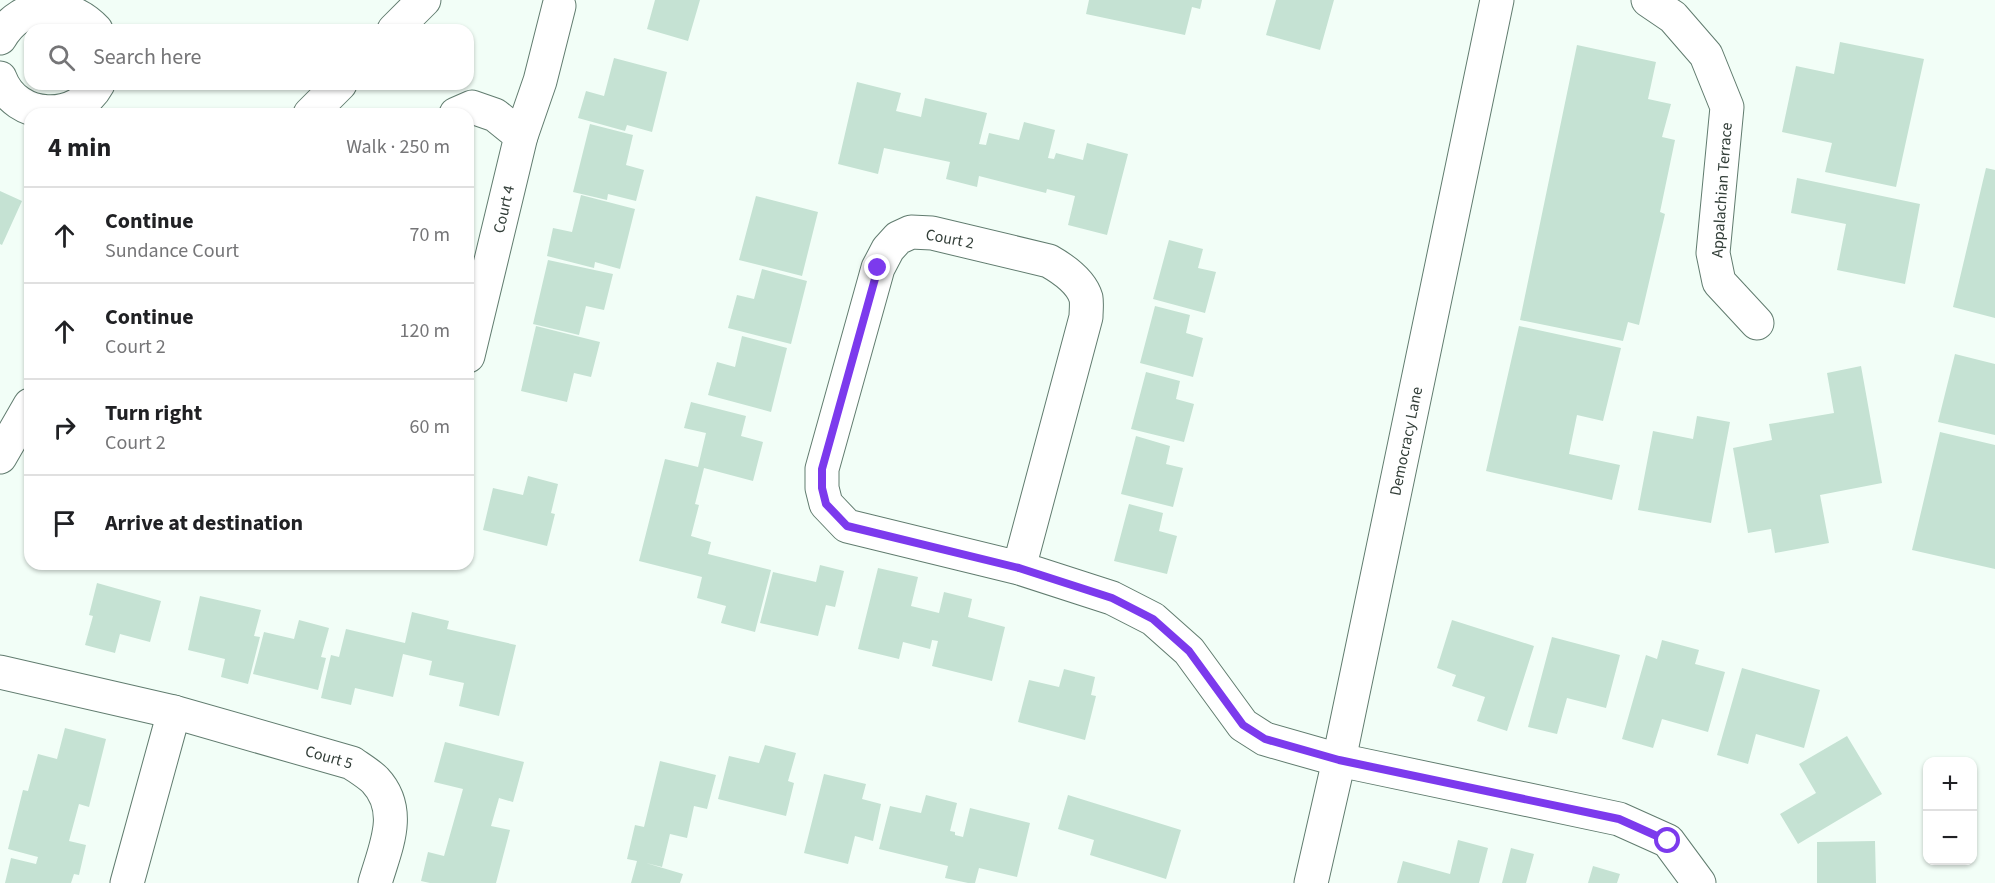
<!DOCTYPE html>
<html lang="en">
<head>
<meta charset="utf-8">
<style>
  :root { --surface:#fff; --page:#f2f2f2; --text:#202124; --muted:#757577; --line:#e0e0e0 }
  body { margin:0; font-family:"Source Sans 3",sans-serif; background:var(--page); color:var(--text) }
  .controls { position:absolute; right:18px; bottom:18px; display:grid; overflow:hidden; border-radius:12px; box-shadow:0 2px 4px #0004 }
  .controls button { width:54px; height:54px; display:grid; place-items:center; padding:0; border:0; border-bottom:2px solid var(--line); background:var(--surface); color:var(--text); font:30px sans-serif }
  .stop { position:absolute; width:18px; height:18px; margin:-14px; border:4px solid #7c3aed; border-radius:50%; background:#fff }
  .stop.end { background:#7c3aed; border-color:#fff; box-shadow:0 2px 6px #0008 }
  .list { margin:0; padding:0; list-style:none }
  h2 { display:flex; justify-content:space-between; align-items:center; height:78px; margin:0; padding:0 24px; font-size:26px }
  h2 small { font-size:20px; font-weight:400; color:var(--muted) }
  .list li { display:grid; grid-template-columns:39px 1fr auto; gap:18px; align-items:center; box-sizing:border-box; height:96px; padding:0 24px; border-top:2px solid var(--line) }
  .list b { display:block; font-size:22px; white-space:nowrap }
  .list p { margin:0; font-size:20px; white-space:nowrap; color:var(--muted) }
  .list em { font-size:20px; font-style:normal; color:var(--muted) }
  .icon { flex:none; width:33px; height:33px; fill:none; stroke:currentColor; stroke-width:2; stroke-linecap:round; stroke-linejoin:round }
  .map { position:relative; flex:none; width:1995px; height:883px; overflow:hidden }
  .search { position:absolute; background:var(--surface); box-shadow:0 2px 4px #0004; left:24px; top:24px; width:450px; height:66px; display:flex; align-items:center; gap:15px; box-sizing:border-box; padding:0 21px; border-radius:18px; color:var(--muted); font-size:22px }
  .panel { position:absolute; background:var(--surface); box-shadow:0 2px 4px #0004; left:24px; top:108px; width:450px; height:462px; border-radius:18px }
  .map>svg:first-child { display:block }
  .building { fill:#c5e2d3 }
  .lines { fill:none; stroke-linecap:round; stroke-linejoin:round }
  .minor-casing { stroke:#617c6f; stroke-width:35 }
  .minor { stroke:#fff; stroke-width:33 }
  .route { stroke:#7c3aed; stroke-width:8 }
  .labels { text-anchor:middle; stroke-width:5; stroke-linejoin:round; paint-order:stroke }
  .street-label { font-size:16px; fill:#323e38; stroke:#fff }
</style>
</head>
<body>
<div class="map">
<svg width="1995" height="883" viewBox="0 0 1995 883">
  <rect width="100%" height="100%" fill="#f2fef7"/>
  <path class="building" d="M655 0H700L688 41 647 29Z
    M1089 0H1202L1200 9 1192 7 1185 35 1086 14Z
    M1276 0H1334L1320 50 1266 35Z
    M1840 42 1924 59 1896 187 1825 172 1832 143 1782 132 1796 66 1834 74Z
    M1577 45 1656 62 1648 99 1671 104 1662 137 1675 140 1660 212 1665 214 1639 325 1628 322 1623 341 1520 320Z
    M614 58 667 72 652 132 627 125 625 131 578 118 586 91 604 96Z
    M857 82 901 93 896 111 921 117 925 98 987 113 979 144 986 145 989 133 1019 140 1024 122 1055 130 1048 158 1054 159 1051 168 1056 153 1083 160 1087 143 1128 154 1107 235 1068 225 1075 196 1047 189 1046 193 979 176 977 187 946 179 950 162 884 148 878 174 838 164Z
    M590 124 633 135 626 165 644 170 636 201 608 194 607 200 573 192Z
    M1986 168 1995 170V318L1953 307Z
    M1797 178 1920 204 1905 284 1837 270 1846 224 1791 213Z
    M0 191 22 201 2 245 0 244Z
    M581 195 635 209 620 269 595 262 594 268 547 256 553 228 572 232Z
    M756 196 818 212 802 276 739 260Z
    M1169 240 1203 249 1198 268 1216 272 1205 313 1153 299Z
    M548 260 613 274 604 310 586 306 579 335 533 324Z
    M762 269 807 281 791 344 728 328 737 295 754 299Z
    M1155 306 1190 315 1186 333 1203 338 1193 377 1140 363Z
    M536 326 600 342 591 377 574 373 567 402 521 391Z
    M1519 326 1621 348 1603 421 1577 415 1569 454 1620 465 1612 500 1486 471Z
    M742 336 787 348 771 412 708 395 717 362 735 367Z
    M1955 354 1995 364V435L1938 422Z
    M1861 366 1882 483 1820 495 1829 543 1775 553 1771 529 1748 533 1733 448 1772 440 1769 424 1834 413 1827 373Z
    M1146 372 1180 381 1176 399 1194 404 1184 442 1131 429Z
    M691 402 746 416 741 436 763 442 753 481 704 468 695 504 699 505 691 536 711 542 708 554 771 570 755 632 721 623 726 606 697 598 702 577 639 561 665 459 698 467 706 433 684 428Z
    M1697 416 1730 422 1711 523 1638 510 1653 431 1693 439Z
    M1940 432 1995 445V569L1912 550Z
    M1136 436 1170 446 1166 464 1183 468 1173 507 1121 494Z
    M528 476 558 484 551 513 555 514 547 546 483 530 493 488 523 495Z
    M1129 504 1163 513 1159 531 1177 536 1167 574 1114 561Z
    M820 565 844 571 835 607 826 605 818 636 760 623 773 572 816 582Z
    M878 568 918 577 911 606 939 613 944 592 972 599 968 617 1005 627 992 681 932 666 938 641 932 640 930 649 903 642 899 659 858 649Z
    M97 583 161 601 150 642 120 634 115 653 85 645 93 616 89 615Z
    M200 596 261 610 254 636 260 637 248 684 221 677 225 659 188 650Z
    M412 612 449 621 447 629 516 645 499 716 459 706 464 683 429 675 432 661 403 654 393 697 355 688 351 705 321 698 331 655 339 657 346 629 405 643Z
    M299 620 329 628 321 657 326 658 318 690 253 674 264 632 294 639Z
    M1452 620 1534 646 1507 731 1477 721 1485 697 1452 686 1456 675 1437 668Z
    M1552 637 1620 655 1606 708 1567 698 1557 734 1528 727Z
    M1662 640 1699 650 1695 664 1725 672 1708 732 1662 719 1653 748 1622 739 1646 655 1657 659Z
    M1742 668 1820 690 1804 748 1756 734 1748 764 1717 755Z
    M1064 669 1095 677 1091 695 1096 696 1085 740 1018 722 1029 680 1059 687Z
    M65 728 106 739 89 807 79 804 69 841 86 845 79 875 74 874 71 883H5L11 858 36 864 38 857 8 849 23 790 28 791 38 754 57 759Z
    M1847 736 1882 794 1798 844 1780 814 1816 793 1799 764Z
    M445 742 524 762 513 802 499 798 491 826 510 830 496 883H430L421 881 428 852 444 856 463 789 434 782Z
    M765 745 796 753 788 781 794 783 786 816 718 799 729 756 759 763Z
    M660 761 716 775 707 809 694 806 687 838 670 834 662 867 646 863 683 874 680 883H631L637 861 627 859 635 825 644 827Z
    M824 774 866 784 862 799 881 804 873 841 855 836 848 864 804 853Z
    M926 795 957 803 950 831 955 832V835L963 837 970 808 1030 823 1017 877 979 868 975 883H968L945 878 948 866 879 849 890 806 921 813Z
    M1068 795 1181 830 1166 879 1090 855 1094 840 1058 829Z
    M1458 840 1488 848 1479 883H1397L1403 861 1450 874Z
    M1875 841 1876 883H1817V842Z
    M1511 848 1534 854 1526 883H1502Z
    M1593 866 1620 874 1617 883H1588Z"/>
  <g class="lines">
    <defs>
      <g id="minor">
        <path d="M1648 0 1673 17 1706 55 1727 107 1713 253 1719 282 1757 323"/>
        <path d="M394 30 424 0"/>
        <path d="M0 38C22 0 68 0 96 30"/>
        <path d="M0 78C16 121 77 123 98 84"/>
        <path d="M310 114 340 84"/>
        <path d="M456 114 472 107 495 115 521 136 468 356"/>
        <path d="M521 136 540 81 559 6"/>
        <path d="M0 457 30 405"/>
        <path d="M1019 568 1086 317C1086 311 1087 304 1086 298 1081 281 1063 269 1049 261L932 233 911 232 898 238 888 249 878 268 822 469V488L826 504 847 526 1019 568 1112 598 1153 619 1189 651 1243 725 1265 739 1339 760 1619 819 1668 841 1699 883"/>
        <path id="s1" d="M0 672 174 712 352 763C359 768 369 774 375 780 404 811 385 848 375 883"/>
        <path d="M127 883 174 712"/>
        <path id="s2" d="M1311 883 1339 760 1497 0"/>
      </g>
    </defs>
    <use href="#minor" class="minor-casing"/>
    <use href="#minor" class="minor"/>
  </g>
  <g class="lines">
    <path class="route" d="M878 268 822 469V488L826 504 847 526 1019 568 1112 598 1153 619 1189 651 1243 725 1265 739 1339 760 1619 819 1668 841"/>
  </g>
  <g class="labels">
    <g class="street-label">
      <text transform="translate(1721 190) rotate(-86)" y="6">Appalachian Terrace</text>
      <text transform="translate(503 209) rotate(-77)" y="6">Court 4</text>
      <text transform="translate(950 238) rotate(11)" y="6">Court 2</text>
      <text dy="6" stroke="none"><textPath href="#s2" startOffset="452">Democracy Lane</textPath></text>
      <text dy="6" stroke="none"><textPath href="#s1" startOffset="340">Court 5</textPath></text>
    </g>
  </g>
</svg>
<div class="controls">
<button>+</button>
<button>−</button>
</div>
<div class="stop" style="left:1668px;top:841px"></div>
<div class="stop end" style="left:878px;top:268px"></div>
<div class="search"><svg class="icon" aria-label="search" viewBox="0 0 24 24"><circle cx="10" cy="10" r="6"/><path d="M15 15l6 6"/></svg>Search here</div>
<section class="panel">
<h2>4 min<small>Walk · 250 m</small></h2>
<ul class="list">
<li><svg class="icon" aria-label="ahead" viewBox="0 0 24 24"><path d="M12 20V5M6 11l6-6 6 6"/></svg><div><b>Continue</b><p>Sundance Court</p></div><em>70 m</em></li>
<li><svg class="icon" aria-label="ahead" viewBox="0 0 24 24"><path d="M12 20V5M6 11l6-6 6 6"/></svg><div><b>Continue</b><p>Court 2</p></div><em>120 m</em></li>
<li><svg class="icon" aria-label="right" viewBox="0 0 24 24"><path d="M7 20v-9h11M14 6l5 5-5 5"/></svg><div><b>Turn right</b><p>Court 2</p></div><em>60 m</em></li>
<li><svg class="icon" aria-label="arrive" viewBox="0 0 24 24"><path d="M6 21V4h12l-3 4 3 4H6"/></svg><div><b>Arrive at destination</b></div></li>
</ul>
</section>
</div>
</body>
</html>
